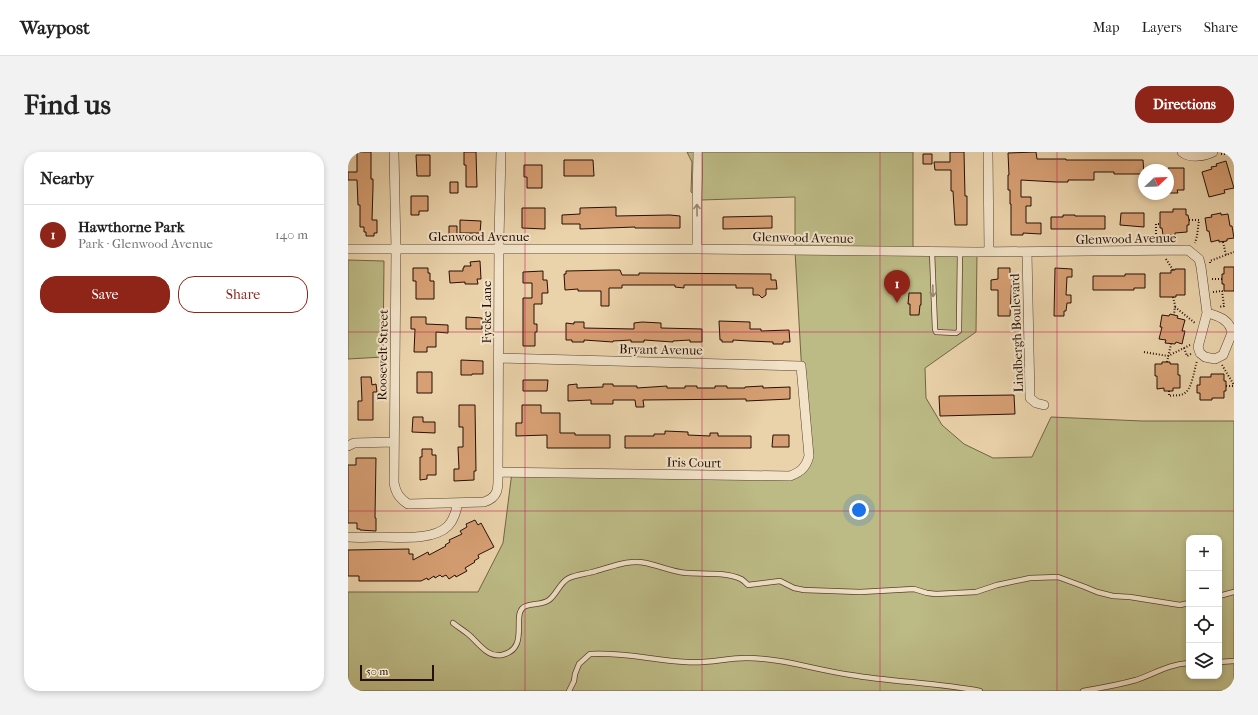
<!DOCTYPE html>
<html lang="en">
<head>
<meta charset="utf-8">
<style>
  :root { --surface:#fff; --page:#f2f2f2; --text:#222; --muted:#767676; --line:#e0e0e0; --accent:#8f2418 }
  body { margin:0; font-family:"IM FELL French Canon",serif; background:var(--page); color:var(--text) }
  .controls { position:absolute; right:12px; bottom:12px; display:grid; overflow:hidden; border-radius:8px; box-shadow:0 2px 6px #0003 }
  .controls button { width:36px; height:36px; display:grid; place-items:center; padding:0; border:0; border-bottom:1px solid var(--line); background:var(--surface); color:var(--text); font:20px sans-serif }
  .compass { position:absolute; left:790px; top:12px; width:36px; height:36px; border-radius:50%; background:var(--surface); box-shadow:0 2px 6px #0003; rotate:67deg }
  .scale { position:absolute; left:12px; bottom:10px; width:74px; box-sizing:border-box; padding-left:4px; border:2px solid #270f04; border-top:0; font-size:11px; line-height:14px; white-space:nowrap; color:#270f04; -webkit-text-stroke:3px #f1e2c8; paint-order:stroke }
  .you { position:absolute; left:511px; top:358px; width:14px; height:14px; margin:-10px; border:3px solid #fff; border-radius:50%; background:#1a73e8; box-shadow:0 0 0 6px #1a73e833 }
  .badge { display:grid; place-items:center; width:26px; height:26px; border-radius:50%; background:var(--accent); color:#fff; font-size:13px; font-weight:700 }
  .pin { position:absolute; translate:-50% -33px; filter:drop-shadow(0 1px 2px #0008) }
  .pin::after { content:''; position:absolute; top:21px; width:14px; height:12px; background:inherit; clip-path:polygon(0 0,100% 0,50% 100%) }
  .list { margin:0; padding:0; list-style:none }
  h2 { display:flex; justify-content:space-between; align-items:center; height:52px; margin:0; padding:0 16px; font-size:17px }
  h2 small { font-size:13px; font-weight:400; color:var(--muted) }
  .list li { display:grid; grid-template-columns:26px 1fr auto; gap:12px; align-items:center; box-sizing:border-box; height:60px; padding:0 16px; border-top:1px solid var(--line) }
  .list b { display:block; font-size:15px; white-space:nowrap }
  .list p { margin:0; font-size:13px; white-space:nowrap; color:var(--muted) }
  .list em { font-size:13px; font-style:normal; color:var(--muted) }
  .actions { display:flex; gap:8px; padding:12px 16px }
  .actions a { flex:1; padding:9px 0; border:1px solid var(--accent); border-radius:16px; text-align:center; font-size:14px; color:var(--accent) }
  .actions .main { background:var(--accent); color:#fff }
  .icon { flex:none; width:22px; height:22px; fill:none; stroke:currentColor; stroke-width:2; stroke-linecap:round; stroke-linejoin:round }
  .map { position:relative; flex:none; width:886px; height:539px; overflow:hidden; border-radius:16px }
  header { display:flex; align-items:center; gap:24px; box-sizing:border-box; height:56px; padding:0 20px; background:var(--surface); border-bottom:1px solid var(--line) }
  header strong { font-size:19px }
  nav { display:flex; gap:22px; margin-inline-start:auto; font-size:14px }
  .intro { display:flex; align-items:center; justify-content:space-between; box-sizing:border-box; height:96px; padding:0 24px }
  h1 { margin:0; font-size:28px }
  .button { padding:10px 18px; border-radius:16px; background:var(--accent); color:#fff; font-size:14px; font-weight:700 }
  main { display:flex; gap:24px; padding:0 24px }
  aside { flex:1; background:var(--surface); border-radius:16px; box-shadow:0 2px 6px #0003 }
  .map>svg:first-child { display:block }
  .green { fill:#bcba85; stroke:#726444; fill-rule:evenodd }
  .building { fill:#d79f74; stroke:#270f04 }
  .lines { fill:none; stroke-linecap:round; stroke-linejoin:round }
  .lane-casing { stroke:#58402e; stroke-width:6 }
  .street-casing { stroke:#58402e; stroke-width:10 }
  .path { stroke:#270f04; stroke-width:2; stroke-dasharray:1 2; stroke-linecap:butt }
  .lane { stroke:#f1e2c8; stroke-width:4.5 }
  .street { stroke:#f1e2c8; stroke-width:9 }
  .oneway { stroke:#968370 }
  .grid { fill:none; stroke:#c2185b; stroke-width:1; stroke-opacity:0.55 }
  .labels { text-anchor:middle; stroke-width:4; stroke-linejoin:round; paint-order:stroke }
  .street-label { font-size:13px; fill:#270f04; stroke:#f1e2c8 }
</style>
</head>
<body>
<header>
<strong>Waypost</strong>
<nav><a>Map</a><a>Layers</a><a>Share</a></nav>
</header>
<div class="intro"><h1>Find us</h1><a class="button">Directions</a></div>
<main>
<aside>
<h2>Nearby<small></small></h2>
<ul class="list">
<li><span class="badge">1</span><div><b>Hawthorne Park</b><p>Park · Glenwood Avenue</p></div><em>140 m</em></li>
</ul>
<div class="actions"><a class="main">Save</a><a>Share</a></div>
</aside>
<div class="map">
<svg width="886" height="539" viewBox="0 0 886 539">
  <rect width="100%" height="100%" fill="#ead2aa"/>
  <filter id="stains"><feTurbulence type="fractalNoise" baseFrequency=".005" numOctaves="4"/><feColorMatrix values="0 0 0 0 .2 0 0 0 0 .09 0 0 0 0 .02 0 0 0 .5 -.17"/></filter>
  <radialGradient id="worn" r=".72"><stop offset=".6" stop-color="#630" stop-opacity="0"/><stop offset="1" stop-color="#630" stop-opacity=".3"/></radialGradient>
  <path class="green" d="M339 0H565V99L629 100 628 180 577 216 578 246 594 273 616 292 645 306 684 305 703 265 794 269H886V539H0V440H130L155 391 164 320 442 324 459 311 447 99V45L353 48 343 40 344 10ZM841 386H871V524H841Z
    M0 108 36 109 35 205 0 207Z"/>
  <path class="building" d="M9 0H23V27H25V35L24 68H29V81H26V84H18V80H16V75H12V53H10L9 28H0V20H9Z
    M116 0H128L129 35H118V13H116Z
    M602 0H616L617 44H619V73H607L605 39H603V18H587L586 10H602Z
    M688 0 689 7H718V8H795L796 22H766V20H746V28H720V30H708L673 28V45H683V54H678V71H693V82L675 81V83H663V52H662V38H660V23H661L660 1Z
    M575 2H584V12H575Z
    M68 3H82V24H69Z
    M216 8H245L246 24H216Z
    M878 9 886 36 876 38 877 41 861 45 854 20 864 17 863 15 869 14 868 12Z
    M176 13H194V36H179V25H176Z
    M820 16H836V38H829L830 41H821Z
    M102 30H110V41H102Z
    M63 44H80V59H71V63H63Z
    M268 55V64L322 63 332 64V76H287V75L232 77V72H214V63L232 62V56Z
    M174 56H197V77L174 76Z
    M825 57H838V63H840L841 68V73H839V80L827 81V83H815L814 76H812V60H825Z
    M773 61H796V75L772 73Z
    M873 61V63L880 62 882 74H884L886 86 879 87V89L871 90V88L863 90 861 79H859L857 66 864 65 863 63Z
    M715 63H727V64H757V77H703V65H715Z
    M424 64V76L375 77V65Z
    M112 68 133 69 132 81H112Z
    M101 74H109V86H101Z
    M132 109 133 127H129L130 132H117V130L102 131 101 119H115V116H116V114H123L122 110Z
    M876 115H886V139H876V132H874V122H876Z
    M65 116H80V121H82V129H86V147H68V129H65Z
    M650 116H662V122H664L662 164H650V138H643V128L650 127Z
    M707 116 724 117V125H719L718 143H723V151H719L718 159H716V164H706Z
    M827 117H837V143H828V145H812V121H823V118H827Z
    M264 118H272L274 123H291V121L423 122V128H428L429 137H418V143L414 146 411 143H405V136H388V133H336V136L327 135V133H274V136H261V154H253V139H230V137L217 138 216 122H218V119Z
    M195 119V128H199L200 141H194V152H186V172H189V180H187V194H175V146H184V131H175V120Z
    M777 122H797V136H786V138H745V124H777Z
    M561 141H573V153H572L571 163H562V152H560Z
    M822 162 830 164 829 166 837 168 834 179H837L834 192 828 190 827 192 817 191 818 188 811 187 814 175H812L814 163 821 164Z
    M63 165H78V172L100 173V181L88 180V195H79V200H66L67 177H63Z
    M118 165 134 166V177H118Z
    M371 169 402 170V177H413V179L441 178 442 190H435V192H425V190L401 189 385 188V190H374V188H372Z
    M226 170H236V176L286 177V171L294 170 313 171V176L354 177V190H342V188L325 189V190L296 188V190H283V188L265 189V190L236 188V190H224V188H218V171L226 172Z
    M113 208 135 209V222H124V223H113Z
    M814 210H822V212H830V223H832V236H825V239H816V236L809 237V224H807V212H814Z
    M69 220H84V241H69Z
    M863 222H876V229H878V239H876V246H864V248H852V241H849V233H852V225H863Z
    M13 225H23L24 233 28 232 29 240H25V268H10V249H14Z
    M175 228H200L199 239H175Z
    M229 232V236L255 235V232H265V234H289V236L319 234V236H337V234H349V236H367V234H379V236H397V235L415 234V236L442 235V247L398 249V247L295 248 296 255H288L287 248H265V252H243V248L220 249V233Z
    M666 243 667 262 592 264 591 244Z
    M111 253H127L128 319H126V328L106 329V317H111L110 295H115V275H111Z
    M174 253H193V261H212V281H227V283H262V296H199V283L168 284V271H174Z
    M65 265H75V270H87V281L64 280Z
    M317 279 340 280V283L362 284V281H370V284H403V296H277V284H306V282H317Z
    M425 283H441V295H424Z
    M74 297H84V303H88V323H79V327L72 328V305H74Z
    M8 306H28L27 366H28V379L12 378V377H9V371H0V313H8Z
    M127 368 130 373 133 371 146 395 130 403 131 406 126 409 127 410 117 416 119 419 108 425 107 423 101 427 98 423 94 425 92 423 87 426 86 424 80 428 79 426 73 429H11V424H0V398L61 397V402H65V408L80 400 81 403 98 394 97 393 102 390 101 388 114 382 112 379 119 375 118 372Z"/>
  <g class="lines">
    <defs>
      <path id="lane" d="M584 100 587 177 588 180 608 181 611 179V176L612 100
        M871 444 886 440
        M105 471C110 475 115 478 120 482 130 490 139 506 154 503 184 496 161 460 178 454 186 451 194 453 201 448 209 442 212 430 221 426 230 422 239 422 248 419 264 415 281 407 298 411 312 414 325 420 339 421 355 422 378 420 393 427 395 428 398 431 400 433L432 429 446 436 456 438 512 440 566 437 579 441 588 442 628 440 649 433 682 426 710 425 737 435 749 440 765 444 782 445 832 453 841 451
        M871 510 886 509
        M221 539 226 529 227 522 231 512 242 502C276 500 304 508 338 510 358 512 378 506 398 506 434 506 468 518 503 523 546 530 590 531 632 539
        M735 539C753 536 770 533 788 528 806 522 821 512 841 511"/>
      <path id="street" d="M46 0 48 98 46 331C48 341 51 346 60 352L136 350C152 345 150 334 150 320L151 88 153 0
        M640 0 641 100
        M834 0C842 7 857 4 865 0
        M0 97H349L629 100 840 98 851 107 853 115 859 161 850 195 852 201 857 205 867 207 875 203 884 181C882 168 871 164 859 161
        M349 97V48L350 0
        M679 100 682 246 688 251 696 253
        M0 294 6 291 46 290
        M150 320 442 324C453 320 458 315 461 304L453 214 151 206
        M0 385C10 386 21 385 31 385 51 385 85 389 100 374 106 368 108 359 110 351"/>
    </defs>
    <use href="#lane" class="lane-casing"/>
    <use href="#street" class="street-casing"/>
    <path class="path" d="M873 2H882L886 0
      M841 68H851L849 84 847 91
      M875 90 878 103
      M808 91V72H812
      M818 107 825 118
      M862 111V109L886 100
      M864 127H874
      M865 140 874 139 876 154 871 155
      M825 145 827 153 826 163
      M827 155 847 171
      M836 196 839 204 843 202
      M796 200 820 204 842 193
      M819 210 823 192
      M874 213 886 233
      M878 234H886
      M821 239V244C826 243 831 244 835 242 844 239 846 218 849 209"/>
    <use href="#lane" class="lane"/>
    <use href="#street" class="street"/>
  </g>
  <defs><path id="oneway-shaft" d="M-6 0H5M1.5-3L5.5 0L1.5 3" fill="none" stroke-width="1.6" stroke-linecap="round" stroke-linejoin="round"/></defs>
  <g class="oneway">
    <use href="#oneway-shaft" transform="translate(349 58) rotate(-91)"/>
    <use href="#oneway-shaft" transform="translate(585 139) rotate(88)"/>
  </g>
  <path class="grid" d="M177 0V539M354 0V539M532 0V539M709 0V539M0 180H886M0 359H886"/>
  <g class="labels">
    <g class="street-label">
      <text x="131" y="89">Glenwood Avenue</text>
      <text transform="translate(455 85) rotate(1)" y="5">Glenwood Avenue</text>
      <text transform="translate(778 86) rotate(-1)" y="5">Glenwood Avenue</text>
      <text transform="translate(138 160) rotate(-90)" y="5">Fycke Lane</text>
      <text transform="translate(668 181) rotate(-92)" y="5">Lindbergh Boulevard</text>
      <text transform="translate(313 197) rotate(1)" y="5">Bryant Avenue</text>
      <text transform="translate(34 203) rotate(-89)" y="5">Roosevelt Street</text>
      <text transform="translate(346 310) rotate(1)" y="5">Iris Court</text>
    </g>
  </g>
  <rect width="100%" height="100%" filter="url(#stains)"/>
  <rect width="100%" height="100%" fill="url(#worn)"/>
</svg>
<div class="controls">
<button>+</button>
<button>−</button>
<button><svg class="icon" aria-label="locate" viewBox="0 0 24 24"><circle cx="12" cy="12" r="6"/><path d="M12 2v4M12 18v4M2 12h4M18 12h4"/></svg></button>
<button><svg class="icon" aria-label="layers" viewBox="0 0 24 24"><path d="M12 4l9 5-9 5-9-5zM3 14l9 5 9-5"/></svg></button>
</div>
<svg class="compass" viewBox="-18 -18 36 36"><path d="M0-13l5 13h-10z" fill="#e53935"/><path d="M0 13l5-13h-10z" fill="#767676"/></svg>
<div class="scale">50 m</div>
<div class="you"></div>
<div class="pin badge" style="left:549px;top:151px">1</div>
</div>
</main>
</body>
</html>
